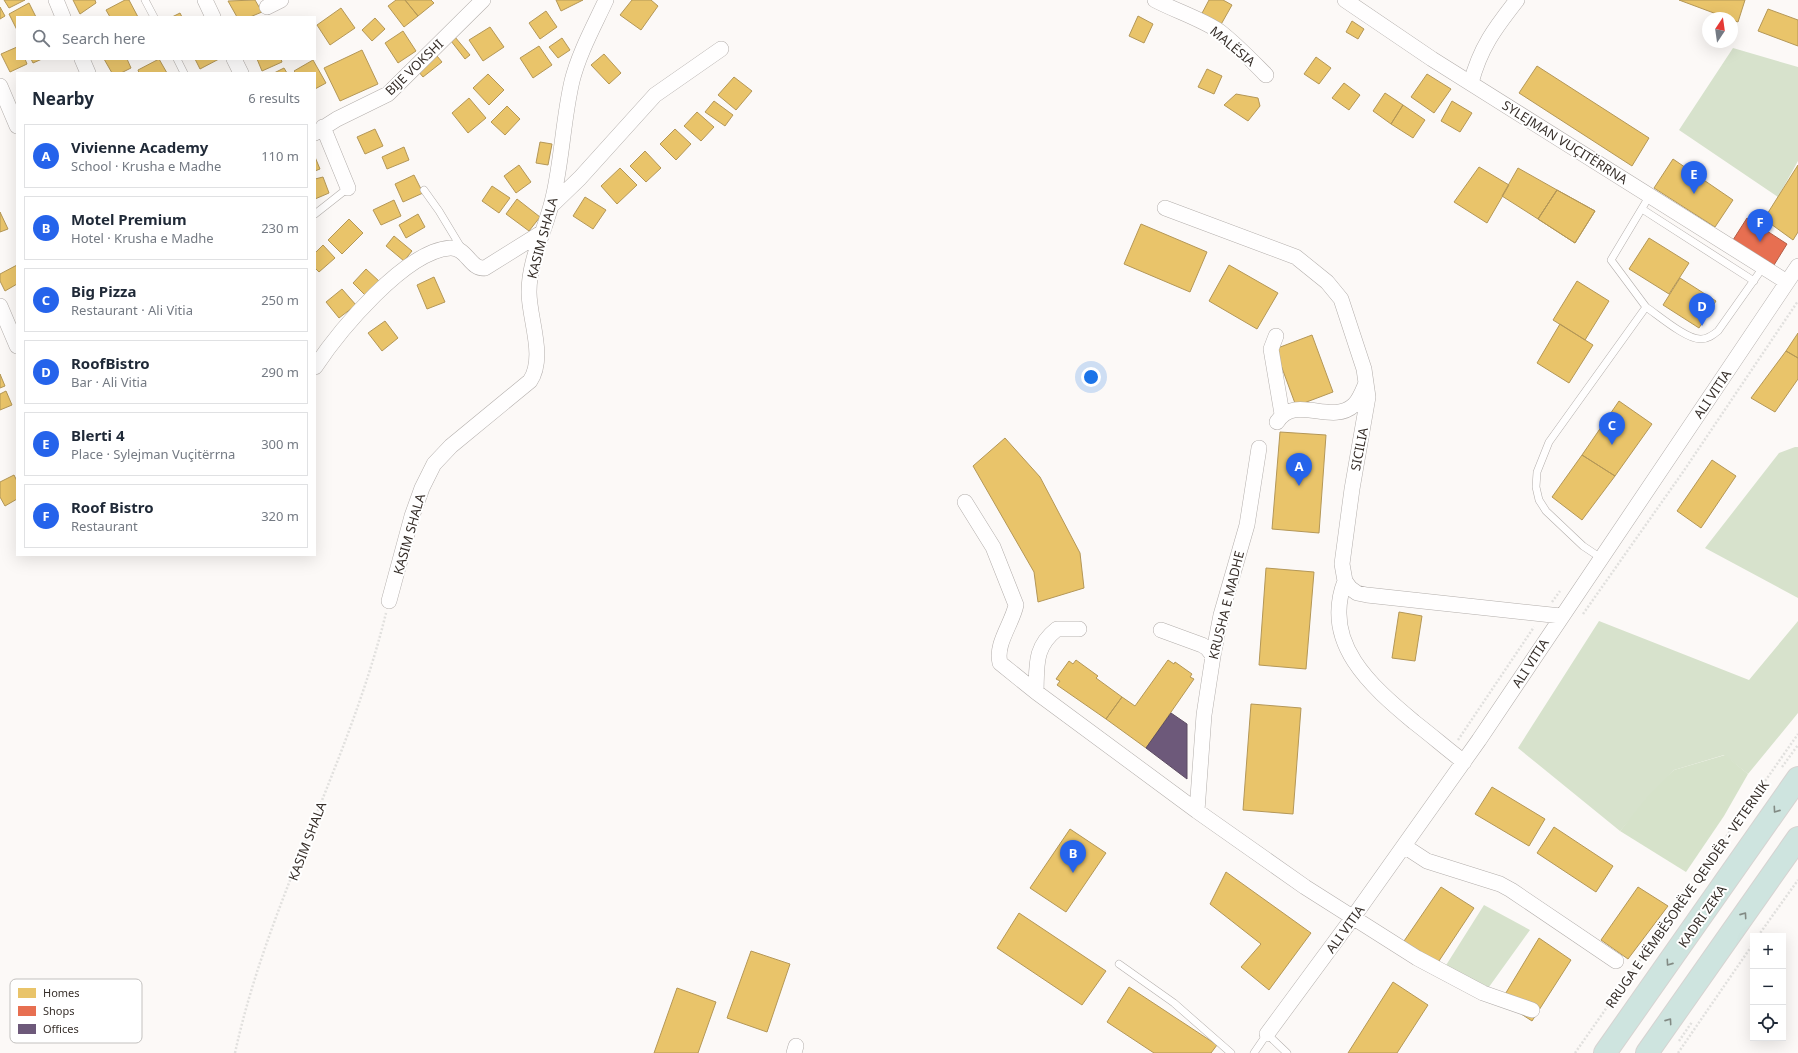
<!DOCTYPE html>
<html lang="en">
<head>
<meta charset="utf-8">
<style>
  :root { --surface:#fff; --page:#f2f2f3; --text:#1f2937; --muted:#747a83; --line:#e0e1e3; --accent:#2563eb }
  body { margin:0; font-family:"Noto Sans",sans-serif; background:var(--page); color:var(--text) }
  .controls { position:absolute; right:12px; bottom:12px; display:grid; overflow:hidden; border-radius:0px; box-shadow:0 4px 16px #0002 }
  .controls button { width:36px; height:36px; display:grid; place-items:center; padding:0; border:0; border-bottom:1px solid var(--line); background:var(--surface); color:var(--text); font:20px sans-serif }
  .compass { position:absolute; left:1702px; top:12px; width:36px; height:36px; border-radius:50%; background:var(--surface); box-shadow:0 4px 16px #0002; rotate:13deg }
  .you { position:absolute; left:1091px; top:377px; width:14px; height:14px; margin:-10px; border:3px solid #fff; border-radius:50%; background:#1a73e8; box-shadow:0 0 0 6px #1a73e833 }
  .badge { display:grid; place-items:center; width:26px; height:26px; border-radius:50%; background:var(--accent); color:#fff; font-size:13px; font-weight:700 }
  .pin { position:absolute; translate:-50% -33px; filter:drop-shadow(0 1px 2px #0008) }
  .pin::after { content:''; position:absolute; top:21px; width:14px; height:12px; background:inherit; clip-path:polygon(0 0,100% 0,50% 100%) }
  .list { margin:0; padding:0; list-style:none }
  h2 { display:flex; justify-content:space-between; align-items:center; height:52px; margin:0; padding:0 16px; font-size:17px }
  h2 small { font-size:13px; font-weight:400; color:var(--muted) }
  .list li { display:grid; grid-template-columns:26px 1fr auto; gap:12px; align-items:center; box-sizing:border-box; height:64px; margin:0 8px 8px; padding:0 8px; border:1px solid var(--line); border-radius:0px }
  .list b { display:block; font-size:15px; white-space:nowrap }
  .list p { margin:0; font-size:13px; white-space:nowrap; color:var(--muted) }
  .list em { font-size:13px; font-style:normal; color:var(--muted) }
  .icon { flex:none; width:22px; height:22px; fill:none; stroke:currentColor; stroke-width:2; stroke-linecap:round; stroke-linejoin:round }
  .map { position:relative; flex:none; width:1798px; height:1053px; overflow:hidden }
  .search { position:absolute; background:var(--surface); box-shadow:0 4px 16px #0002; left:16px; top:16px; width:300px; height:44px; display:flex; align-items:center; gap:10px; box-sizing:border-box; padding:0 14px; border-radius:0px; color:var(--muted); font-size:15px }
  .panel { position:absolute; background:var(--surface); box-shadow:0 4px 16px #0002; left:16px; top:72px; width:300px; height:484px; border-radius:0px }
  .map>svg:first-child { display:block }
  .green { fill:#d7e2cc }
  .forest { fill:#d6e2ca }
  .homes { fill:#e9c46a; stroke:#b49757 }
  .shops { fill:#e76f51; stroke:#b25c45 }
  .offices { fill:#6d597a; stroke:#5d4c62 }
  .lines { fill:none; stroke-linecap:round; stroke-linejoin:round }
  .lane-casing { stroke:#b3aeab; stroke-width:8 }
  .street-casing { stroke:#b3aeab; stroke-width:16 }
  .highway-casing { stroke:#d6d3d1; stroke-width:24 }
  .path { stroke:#e1e0de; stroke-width:2.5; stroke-dasharray:2 2; stroke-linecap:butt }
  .lane { stroke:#fffefe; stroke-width:7 }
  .street { stroke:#fffefe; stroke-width:15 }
  .highway { stroke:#cee4df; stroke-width:22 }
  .oneway { stroke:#828a84 }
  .labels { text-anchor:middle; stroke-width:4; stroke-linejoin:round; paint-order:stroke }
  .street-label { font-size:13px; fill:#372f2a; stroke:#fff }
  .key { fill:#fff; stroke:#c3c1bf; stroke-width:1 }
  .key-label { font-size:11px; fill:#372f2a }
</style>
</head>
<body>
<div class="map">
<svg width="1798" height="1053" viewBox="0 0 1798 1053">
  <rect width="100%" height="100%" fill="#fcf9f7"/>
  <path class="green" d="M1733 48 1798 67V161L1778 197 1679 130Z
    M1795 447H1798V598L1705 548 1779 453Z
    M1599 621 1749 680 1798 621V713L1748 774 1724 755 1674 770 1620 831 1518 748Z
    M1484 905 1530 930 1489 987 1443 970Z"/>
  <path class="forest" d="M1725 755 1748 774 1724 816 1686 872 1620 831 1650 794 1674 770Z"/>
  <path class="homes" d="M4 0H25L9 8Z
    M73 0H95L96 3 80 14Z
    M125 0H129L138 17H110L106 10Z
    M255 0 262 12 250 17H237L228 1Z
    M396 0H405L418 16 404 27 388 6Z
    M405 0H431L434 3 418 16Z
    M556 0H583L561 11Z
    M632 0H651L658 6 641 30 620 15Z
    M1209 0H1223L1232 5 1219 28 1200 17Z
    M1679 0H1745L1738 22Z
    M29 3 36 17H17V30L9 14Z
    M0 7 5 16 0 19Z
    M341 8 355 28 330 45 317 25Z
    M1768 9 1798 20V46L1758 31Z
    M546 11 557 27 540 39 529 23Z
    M180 13 182 17H172Z
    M1138 16 1153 24 1144 43 1129 36Z
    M375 18 385 29 372 41 362 30Z
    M1352 21 1364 29 1358 39 1346 32Z
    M490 27 504 47 483 61 469 40Z
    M403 31 416 51 398 63 385 43Z
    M455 37 470 55 465 59 451 41Z
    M562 38 570 50 558 58 549 47Z
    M539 46 552 65 533 78 520 58Z
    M17 47V59H25L27 64 10 72 1 54Z
    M362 50 378 84 340 101 324 68Z
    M604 54 621 73 609 84 591 65Z
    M437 56 442 62 423 77 418 71Z
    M1316 57 1331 68 1319 84 1304 74Z
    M31 59H42L33 63Z
    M104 59H127L131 68 121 73H112Z
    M159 59 167 73H139L138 70Z
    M195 59H219L200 69Z
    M257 59H281L282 62 262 71Z
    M313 60 326 83 315 89V73H296L294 71Z
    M1537 66 1649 138 1632 166 1519 93Z
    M284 68 287 73H274Z
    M1207 69 1222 76 1214 94 1198 87Z
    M488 74 504 90 489 105 473 88Z
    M1427 74 1451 89 1434 113 1411 97Z
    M734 77 752 91 736 110 718 95Z
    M1344 83 1360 95 1349 110 1332 98Z
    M1385 93 1403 105 1391 124 1373 111Z
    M1236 94 1258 98 1260 106 1248 121 1224 105Z
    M469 98 486 118 468 133 452 113Z
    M714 101 733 115 725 126 705 112Z
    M1452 101 1472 113 1460 132 1441 121Z
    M1403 105 1425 120 1413 138 1391 124Z
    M507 106 520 119 505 135 491 122Z
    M697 112 714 127 701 141 684 126Z
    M375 129 383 146 365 154 357 137Z
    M675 129 691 144 676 160 660 144Z
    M540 142 552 144 548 165 536 163Z
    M404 147 409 160 387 169 382 157Z
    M645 151 661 168 646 182 630 166Z
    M315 157 320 169 315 171Z
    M1673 159 1733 200 1715 227 1654 188Z
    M519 165 531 182 516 193 504 176Z
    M1798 165V232L1793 240 1764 219Z
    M1479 167 1509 185 1487 223 1454 202Z
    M620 168 637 185 617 204 601 186Z
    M1518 168 1557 190 1538 219 1502 196Z
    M414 175 423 193 403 202 395 184Z
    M323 177 329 193 315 199V179Z
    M492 186 510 198 499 213 482 201Z
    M1557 190 1595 211 1575 243 1538 219Z
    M1557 190 1595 211 1575 243 1538 219Z
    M585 197 606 210 593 229 573 216Z
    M517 199 540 217 529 231 506 214Z
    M394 200 401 216 381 225 373 210Z
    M0 212 8 229 0 232Z
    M418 214 425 227 406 238 399 225Z
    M349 219 363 233 342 254 328 240Z
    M1141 224 1207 252 1190 292 1124 264Z
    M394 236 412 251 404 261 386 246Z
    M1649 238 1689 263 1669 294 1629 269Z
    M323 245 335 258 319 272 315 268V253Z
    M17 265V284L5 291 0 281V274Z
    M1229 265 1278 293 1257 329 1209 301Z
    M366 269 380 282 366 296 353 283Z
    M434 277 445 302 427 309 417 285Z
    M1680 278 1716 301 1699 328 1663 305Z
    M1577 281 1609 301 1585 340 1553 320Z
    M342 289 356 305 339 318 326 302Z
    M385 321 398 338 382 351 368 333Z
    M1560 324 1593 345 1569 383 1537 363Z
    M1798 333V358L1786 351Z
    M1312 335 1333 392 1296 406 1275 349Z
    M1786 351 1798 358V379L1775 412 1751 398Z
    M0 374 5 386 0 388Z
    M6 391 12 405 0 410V394Z
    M1619 401 1652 424 1615 476 1582 455Z
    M1280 432 1326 435 1319 533 1272 529Z
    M1005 438 1040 477 1080 553 1084 588 1038 602 1034 572 973 466Z
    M1582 455 1615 476 1582 520 1552 497Z
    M1712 460 1736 476 1701 528 1677 511Z
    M14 475 17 481V499L5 506 0 497V482Z
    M1266 568 1314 572 1306 669 1259 665Z
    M1399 612 1422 616 1415 661 1392 658Z
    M1076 660 1098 676 1096 678 1122 697 1106 719 1057 685 1060 681 1056 679 1069 661 1073 664Z
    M1168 660 1174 664 1175 662 1192 674 1190 677 1194 679 1146 748 1106 719 1122 697 1135 706Z
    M1251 704 1301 708 1293 814 1243 810Z
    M1492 787 1545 819 1529 846 1475 814Z
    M1554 827 1613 866 1596 892 1537 853Z
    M1070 829 1106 853 1066 912 1030 888Z
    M1226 872 1311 933 1269 990 1241 967 1261 944 1210 904Z
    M1441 887 1474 908 1433 970 1402 944Z
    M1638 887 1668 906 1628 959 1601 940Z
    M1019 913 1106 971 1082 1005 997 948Z
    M1539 938 1571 960 1532 1021 1501 1001Z
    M751 951 790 964 767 1032 727 1018Z
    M1393 982 1428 1005 1397 1053H1348Z
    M1129 987 1217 1045 1211 1053H1154L1107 1022Z
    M677 988 716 1002 698 1053H654Z"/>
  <path class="shops" d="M1747 218 1787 244 1774 265 1733 240Z"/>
  <path class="offices" d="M1171 713 1187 724V779L1146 748Z"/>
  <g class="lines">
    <defs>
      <path id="lane" d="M145 0 154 17
        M177 59 184 73
        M424 190 439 211 462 249
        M1642 209 1754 281
        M315 214 348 188
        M1646 307C1658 315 1687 340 1701 339 1708 339 1713 335 1718 331L1764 266
        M1601 558 1583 546 1546 511 1539 500 1536 487 1537 472 1549 442 1646 307 1611 260 1650 195
        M1119 964 1174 1003 1231 1053
        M1254 1053 1267 1034 1287 1053"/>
      <path id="street" d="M56 0 63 17
        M205 0 213 17
        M1155 0C1176 11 1199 18 1219 31 1236 44 1251 60 1266 75
        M1345 0 1432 59 1787 282
        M267 7 281 0
        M82 59 88 73
        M234 59 241 73
        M1471 83C1480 48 1495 28 1517 0
        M0 86 17 126
        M323 127 348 188
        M315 133 337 119 388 94 483 0
        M552 205 580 178 655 95 721 49
        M1165 208 1296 257 1327 282 1341 299 1364 369 1368 397 1352 489 1342 564 1345 581 1350 588 1357 593 1367 595 1561 616
        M0 306 17 346
        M1276 336 1271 349 1282 414
        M315 367C339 331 405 251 450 248 467 247 470 270 485 268L541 233
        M1277 422C1295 393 1331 426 1354 405 1360 399 1363 390 1366 383
        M965 502 993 547 1016 605C1012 624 995 644 1000 663L1036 692 1197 811 1305 887 1417 958 1483 993 1532 1010
        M1345 581C1321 643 1371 686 1414 722 1431 735 1447 749 1464 762
        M389 601 412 516 422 488 434 464 451 446 530 381C546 357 529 319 529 292 529 259 546 229 553 198 562 160 563 120 572 81 579 53 594 26 606 0
        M1161 630 1202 645 1207 648 1213 656
        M1036 692C1037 665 1034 647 1057 629H1079
        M1197 811 1204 715 1213 656 1221 615 1247 525 1259 448
        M1404 846 1427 861 1500 884 1511 890 1616 961
        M1267 1034 1354 916 1479 740 1798 266
        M794 1053 796 1046"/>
      <path id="highway" d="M1605 1053 1798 778
        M1647 1053 1798 838"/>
    </defs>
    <use href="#lane" class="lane-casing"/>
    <use href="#street" class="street-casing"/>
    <use href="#highway" class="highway-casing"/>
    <path class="path" d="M1552 602 1560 591
      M1583 614 1683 472 1798 301
      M1458 740 1534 627
      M1782 767 1798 745
      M1758 936 1798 880
      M1679 1041 1692 1022
      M235 1053C268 901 349 764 386 613
      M1575 1053 1798 734
      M1678 1053 1753 944"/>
    <use href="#lane" class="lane"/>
    <use href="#street" class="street"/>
    <use href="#highway" class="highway"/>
  </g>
  <defs><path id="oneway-chevron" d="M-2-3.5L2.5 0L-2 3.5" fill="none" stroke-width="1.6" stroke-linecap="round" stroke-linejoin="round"/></defs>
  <g class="oneway">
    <use href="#oneway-chevron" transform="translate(1776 810) rotate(125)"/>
    <use href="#oneway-chevron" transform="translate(1744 915) rotate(-55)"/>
    <use href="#oneway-chevron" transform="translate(1669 963) rotate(125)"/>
    <use href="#oneway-chevron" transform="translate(1669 1021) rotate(-55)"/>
  </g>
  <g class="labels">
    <g class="street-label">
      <text transform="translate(1233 46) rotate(40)" y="5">MALËSIA</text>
      <text transform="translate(414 67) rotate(-44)" y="5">BIJE VOKSHI</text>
      <text transform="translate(1565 142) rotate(32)" y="5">SYLEJMAN VUÇITËRRNA</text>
      <text transform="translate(542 238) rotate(-75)" y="5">KASIM SHALA</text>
      <text transform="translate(1712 394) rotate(-56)" y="5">ALI VITIA</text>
      <text transform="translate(1359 449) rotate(-79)" y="5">SICILIA</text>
      <text transform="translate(409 534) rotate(-74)" y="5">KASIM SHALA</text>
      <text transform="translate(1226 605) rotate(-76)" y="5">KRUSHA E MADHE</text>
      <text transform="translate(1530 663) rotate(-57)" y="5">ALI VITIA</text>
      <text transform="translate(307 841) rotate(-69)" y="5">KASIM SHALA</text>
      <text transform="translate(1687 894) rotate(-55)" y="5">RRUGA E KËMBËSORËVE QENDËR - VETERNIK</text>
      <text transform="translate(1702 916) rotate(-55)" y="5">KADRI ZEKA</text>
      <text transform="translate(1345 929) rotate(-54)" y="5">ALI VITIA</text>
    </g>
  </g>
  <rect x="10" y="979" width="132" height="64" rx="6" class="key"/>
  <rect x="18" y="988" width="18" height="10" fill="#e9c46a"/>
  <rect x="18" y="1006" width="18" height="10" fill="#e76f51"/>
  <rect x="18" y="1024" width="18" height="10" fill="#6d597a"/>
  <g class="key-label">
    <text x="43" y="997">Homes</text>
    <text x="43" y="1015">Shops</text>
    <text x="43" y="1033">Offices</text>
  </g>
</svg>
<div class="controls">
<button>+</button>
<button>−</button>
<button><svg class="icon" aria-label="locate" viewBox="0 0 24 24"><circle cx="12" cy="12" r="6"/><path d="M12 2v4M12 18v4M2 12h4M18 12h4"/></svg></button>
</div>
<svg class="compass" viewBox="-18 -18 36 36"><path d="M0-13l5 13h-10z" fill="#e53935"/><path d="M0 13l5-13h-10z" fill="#747a83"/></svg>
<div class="you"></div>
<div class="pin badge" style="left:1299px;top:486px">A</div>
<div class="pin badge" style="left:1073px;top:873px">B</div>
<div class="pin badge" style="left:1612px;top:445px">C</div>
<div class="pin badge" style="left:1702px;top:326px">D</div>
<div class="pin badge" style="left:1694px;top:194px">E</div>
<div class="pin badge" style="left:1760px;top:242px">F</div>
<div class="search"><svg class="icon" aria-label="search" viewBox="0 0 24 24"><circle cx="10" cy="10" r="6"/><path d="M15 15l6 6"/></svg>Search here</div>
<section class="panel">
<h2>Nearby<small>6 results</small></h2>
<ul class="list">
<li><span class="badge">A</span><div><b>Vivienne Academy</b><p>School · Krusha e Madhe</p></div><em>110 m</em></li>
<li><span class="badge">B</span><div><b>Motel Premium</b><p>Hotel · Krusha e Madhe</p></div><em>230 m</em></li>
<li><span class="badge">C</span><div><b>Big Pizza</b><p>Restaurant · Ali Vitia</p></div><em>250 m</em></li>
<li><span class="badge">D</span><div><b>RoofBistro</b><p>Bar · Ali Vitia</p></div><em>290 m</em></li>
<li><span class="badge">E</span><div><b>Blerti 4</b><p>Place · Sylejman Vuçitërrna</p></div><em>300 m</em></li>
<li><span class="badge">F</span><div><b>Roof Bistro</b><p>Restaurant</p></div><em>320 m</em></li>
</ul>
</section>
</div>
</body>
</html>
